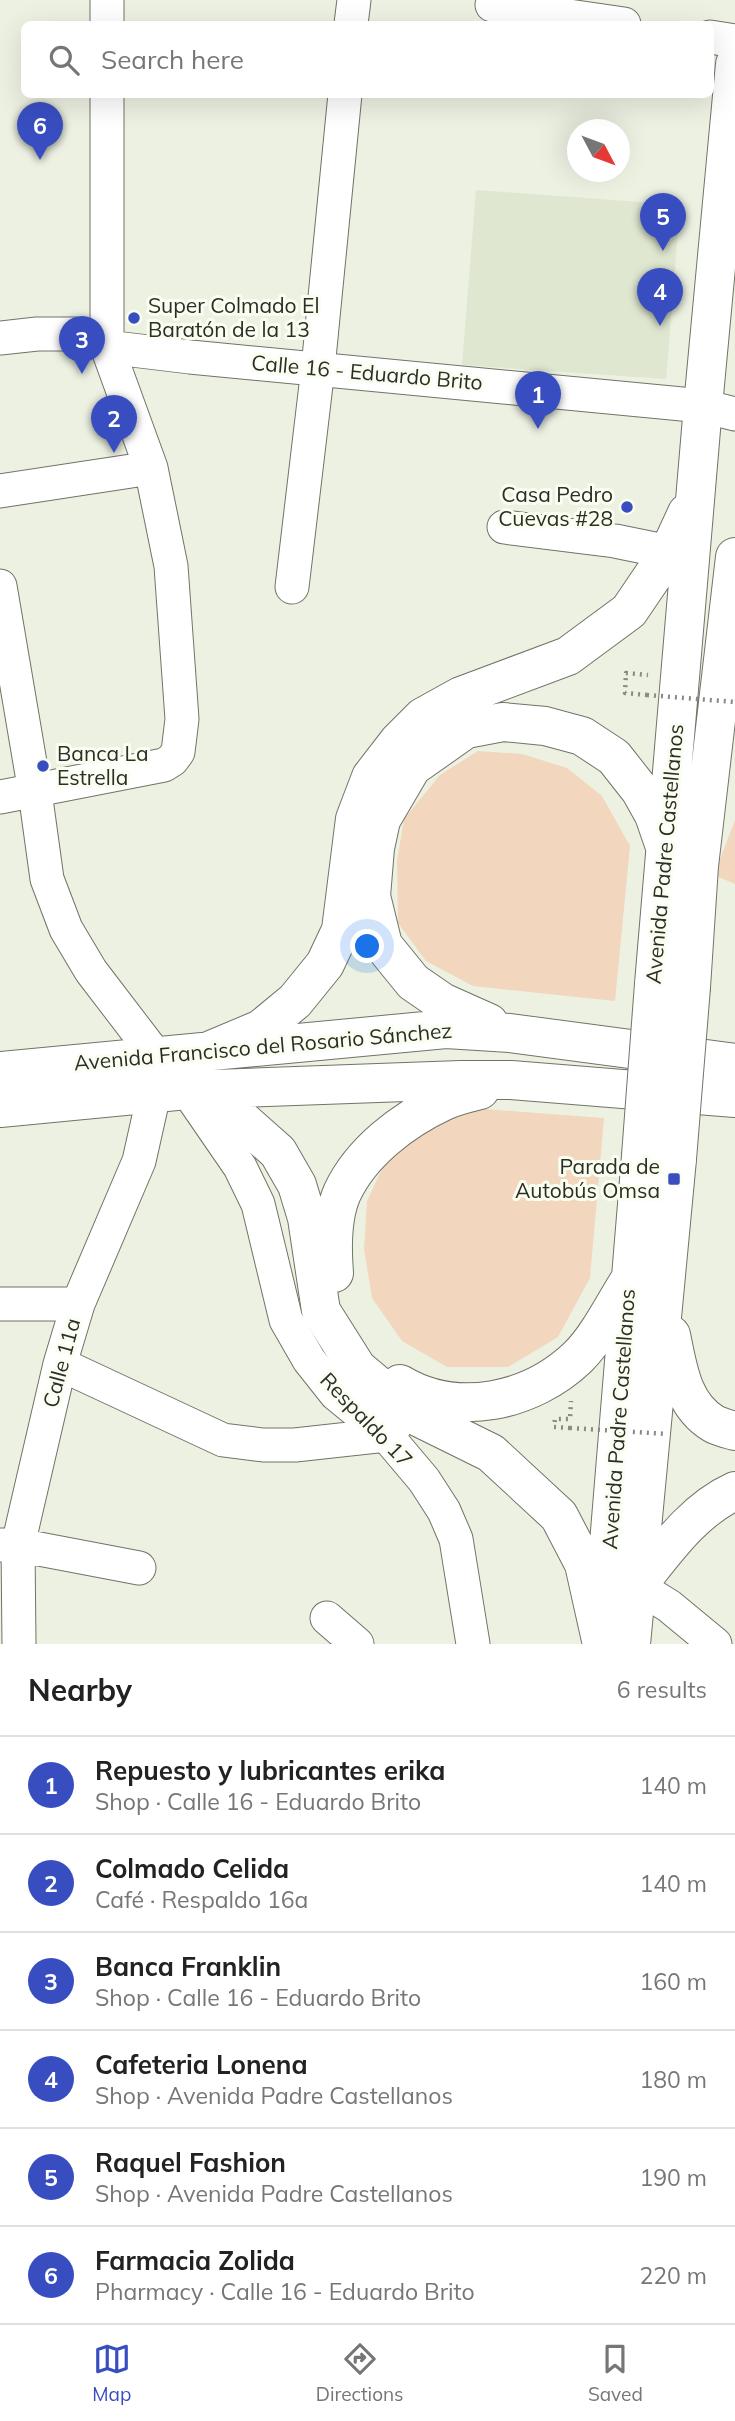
<!DOCTYPE html>
<html lang="en">
<head>
<meta charset="utf-8">
<style>
  :root { --surface:#fff; --page:#f2f2f2; --text:#222; --muted:#767676; --line:#e0e0e0; --accent:#384ec0 }
  body { margin:0; font-family:Mulish,sans-serif; background:var(--page); color:var(--text) }
  .compass { position:absolute; left:567px; top:119px; width:63px; height:63px; border-radius:50%; background:var(--surface); box-shadow:0 7px 28px #0002; rotate:131deg }
  .you { position:absolute; left:368px; top:947px; width:24px; height:24px; margin:-18px; border:5px solid #fff; border-radius:50%; background:#1a73e8; box-shadow:0 0 0 10px #1a73e833 }
  .badge { display:grid; place-items:center; width:46px; height:46px; border-radius:50%; background:var(--accent); color:#fff; font-size:23px; font-weight:700 }
  .pin { position:absolute; translate:-50% -58px; filter:drop-shadow(0 2px 4px #0008) }
  .pin::after { content:''; position:absolute; top:37px; width:24px; height:21px; background:inherit; clip-path:polygon(0 0,100% 0,50% 100%) }
  .list { margin:0; padding:0; list-style:none }
  h2 { display:flex; justify-content:space-between; align-items:center; height:91px; margin:0; padding:0 28px; font-size:30px }
  h2 small { font-size:23px; font-weight:400; color:var(--muted) }
  .list li { display:grid; grid-template-columns:46px 1fr auto; gap:21px; align-items:center; box-sizing:border-box; height:98px; padding:0 28px; border-top:2px solid var(--line) }
  .list b { display:block; font-size:26px; white-space:nowrap }
  .list p { margin:0; font-size:23px; white-space:nowrap; color:var(--muted) }
  .list em { font-size:23px; font-style:normal; color:var(--muted) }
  .icon { flex:none; width:38px; height:38px; fill:none; stroke:currentColor; stroke-width:2; stroke-linecap:round; stroke-linejoin:round }
  .map { position:relative; flex:none; width:735px; height:1644px; overflow:hidden }
  .search { position:absolute; background:var(--surface); box-shadow:0 7px 28px #0002; left:21px; right:21px; top:21px; height:77px; display:flex; align-items:center; gap:18px; box-sizing:border-box; padding:0 24px; border-radius:10px; color:var(--muted); font-size:26px }
  .sheet { height:679px; background:var(--surface) }
  nav { display:flex; justify-content:space-around; align-items:center; box-sizing:border-box; height:98px; border-top:2px solid var(--line); background:var(--surface); font-size:19px; color:var(--muted) }
  nav a { display:grid; justify-items:center; gap:4px }
  nav .on { color:var(--accent) }
  .map>svg:first-child { display:block }
  .built { fill:#dfe7d1 }
  .green { fill:#f2d6be }
  .lines { fill:none; stroke-linecap:round; stroke-linejoin:round }
  .minor-casing { stroke:#6f7467; stroke-width:35 }
  .major-casing { stroke:#6f7467; stroke-width:40 }
  .path { stroke:#888b81; stroke-width:4.5; stroke-dasharray:2 5; stroke-linecap:butt }
  .minor { stroke:#fff; stroke-width:33 }
  .major { stroke:#fff; stroke-width:38 }
  .major-bridge-casing { stroke:#6f7467; stroke-width:40; stroke-linecap:butt }
  .path-bridge { stroke:#888b81; stroke-width:4.5; stroke-dasharray:2 5; stroke-linecap:butt }
  .major-bridge { stroke:#fff; stroke-width:38 }
  .poi-dot { fill:#384ec0; stroke:#f9fef0; stroke-width:2.5 }
  .labels { text-anchor:middle; stroke-width:6; stroke-linejoin:round; paint-order:stroke }
  .poi-label { font-size:21px; fill:#2b2d27; stroke:#f9fef0; text-anchor:start }
  .street-label { font-size:21px; fill:#2b2d27; stroke:#f9fef0 }
</style>
</head>
<body>
<div class="map">
<svg width="735" height="1644" viewBox="0 0 735 1644">
  <rect width="100%" height="100%" fill="#ecf1e2"/>
  <path class="built" d="M476 190 680 205 666 379 462 365Z"/>
  <path class="green" d="M478 751 522 754 567 768 602 796 630 846 615 1001 473 986 426 961 398 923 397 861 404 819 440 775Z
    M735 820V884L714 875Z
    M484 1109 604 1118 590 1278 558 1337 508 1367H447L402 1341 372 1298 364 1249 367 1201 387 1158 433 1120Z"/>
  <g class="lines">
    <defs>
      <path id="minor" d="M492 5 624 24
        M107 24V0
        M351 24 354 0
        M710 37 735 41
        M0 338 37 334H75L93 338 107 347 190 357 703 406 735 414
        M0 491 151 468
        M504 527 615 541 669 552
        M0 586 35 792 47 879 66 929 91 971 156 1056
        M292 587 318 368 345 94
        M0 797 164 765 172 760 178 752 182 719 171 566 151 468 107 347V94
        M187 1090 240 1167 258 1204 286 1320 309 1360 336 1394 386 1435 424 1480 444 1511 456 1539 473 1644
        M0 1304H78
        M60 1364 223 1440 263 1445H295L386 1435 394 1428
        M0 1545H18L139 1568
        M637 1586 669 1606 715 1644
        M327 1618 357 1644
        M19 1644 18 1545 60 1364 78 1304 139 1161 154 1094"/>
      <path id="major" d="M654 984 703 406 735 64
        M691 987 699 866 735 557
        M489 1023 442 1002 413 982 383 945 371 896 375 848 381 820 412 767 466 729 503 722 545 726 582 736 614 757 640 790 654 815 664 844
        M204 1053 261 1029 295 1001 325 964 341 930 355 819 371 777 398 742 423 717 461 696 568 656 629 611 669 552 687 513
        M0 1071 446 1029 510 1033 735 1063
        M192 1092 225 1105 278 1152 297 1185 307 1218 321 1311 357 1368 412 1414 491 1453 559 1516 584 1564 601 1640
        M0 1108 187 1090 461 1080H511L735 1098
        M334 1273C332 1248 332 1216 342 1193 361 1152 403 1120 444 1101 455 1096 468 1093 480 1090
        M671 1335C678 1368 682 1405 714 1424 720 1427 728 1429 735 1431
        M400 1384C457 1418 531 1402 578 1357 599 1336 613 1306 629 1281
        M637 1586C665 1551 693 1510 735 1491
        M604 1604 641 1156
        M631 1644 677 1159"/>
    </defs>
    <use href="#minor" class="minor-casing"/>
    <use href="#major" class="major-casing"/>
    <path class="path" d="M647 695 625 693 626 673 648 675
      M570 1428 554 1427 555 1419H570L571 1401"/>
    <use href="#minor" class="minor"/>
    <use href="#major" class="major"/>
    <defs>
      <path id="major-bridge" d="M641 1156 654 984
        M677 1159 691 987"/>
    </defs>
    <use href="#major-bridge" class="major-bridge-casing"/>
    <path class="path-bridge" d="M647 695 735 702
      M570 1428 667 1434"/>
    <use href="#major-bridge" class="major-bridge"/>
  </g>
  <g class="poi-dot">
    <circle cx="134" cy="318" r="7"/>
    <circle cx="627" cy="507" r="7"/>
    <circle cx="43" cy="766" r="7"/>
    <rect x="667" y="1172" width="14" height="14" rx="3.5"/>
  </g>
  <g class="labels">
    <g class="poi-label">
      <text x="148" y="313">Super Colmado El<tspan x="148" dy="24">Baratón de la 13</tspan></text>
      <text x="613" y="502" text-anchor="end">Casa Pedro<tspan x="613" dy="24">Cuevas #28</tspan></text>
      <text x="57" y="761">Banca La<tspan x="57" dy="24">Estrella</tspan></text>
      <text x="660" y="1174" text-anchor="end">Parada de<tspan x="660" dy="24">Autobús Omsa</tspan></text>
    </g>
    <g class="street-label">
      <text transform="translate(367 373) rotate(5)" y="7">Calle 16 - Eduardo Brito</text>
      <text transform="translate(665 854) rotate(-85)" y="7">Avenida Padre Castellanos</text>
      <text transform="translate(263 1047) rotate(-5)" y="7">Avenida Francisco del Rosario Sánchez</text>
      <text transform="translate(62 1363) rotate(-75)" y="7">Calle 11a</text>
      <text transform="translate(619 1419) rotate(-86)" y="7">Avenida Padre Castellanos</text>
      <text transform="translate(366 1420) rotate(46)" y="7">Respaldo 17</text>
    </g>
  </g>
</svg>
<svg class="compass" viewBox="-18 -18 36 36"><path d="M0-13l5 13h-10z" fill="#e53935"/><path d="M0 13l5-13h-10z" fill="#767676"/></svg>
<div class="you"></div>
<div class="pin badge" style="left:538px;top:429px">1</div>
<div class="pin badge" style="left:114px;top:453px">2</div>
<div class="pin badge" style="left:82px;top:374px">3</div>
<div class="pin badge" style="left:660px;top:326px">4</div>
<div class="pin badge" style="left:663px;top:251px">5</div>
<div class="pin badge" style="left:40px;top:160px">6</div>
<div class="search"><svg class="icon" aria-label="search" viewBox="0 0 24 24"><circle cx="10" cy="10" r="6"/><path d="M15 15l6 6"/></svg>Search here</div>
</div>
<section class="sheet">
<h2>Nearby<small>6 results</small></h2>
<ul class="list">
<li><span class="badge">1</span><div><b>Repuesto y lubricantes erika</b><p>Shop · Calle 16 - Eduardo Brito</p></div><em>140 m</em></li>
<li><span class="badge">2</span><div><b>Colmado Celida</b><p>Café · Respaldo 16a</p></div><em>140 m</em></li>
<li><span class="badge">3</span><div><b>Banca Franklin</b><p>Shop · Calle 16 - Eduardo Brito</p></div><em>160 m</em></li>
<li><span class="badge">4</span><div><b>Cafeteria Lonena</b><p>Shop · Avenida Padre Castellanos</p></div><em>180 m</em></li>
<li><span class="badge">5</span><div><b>Raquel Fashion</b><p>Shop · Avenida Padre Castellanos</p></div><em>190 m</em></li>
<li><span class="badge">6</span><div><b>Farmacia Zolida</b><p>Pharmacy · Calle 16 - Eduardo Brito</p></div><em>220 m</em></li>
</ul>
</section>
<nav>
<a class="on"><svg class="icon" aria-label="map" viewBox="0 0 24 24"><path d="M3 6l6-2 6 2 6-2v14l-6 2-6-2-6 2zM9 4v14M15 6v14"/></svg>Map</a>
<a><svg class="icon" aria-label="directions" viewBox="0 0 24 24"><path d="M12 3l9 9-9 9-9-9zM9 14v-3h6M13 9l2 2-2 2"/></svg>Directions</a>
<a><svg class="icon" aria-label="saved" viewBox="0 0 24 24"><path d="M7 4h10v16l-5-4-5 4z"/></svg>Saved</a>
</nav>
</body>
</html>
